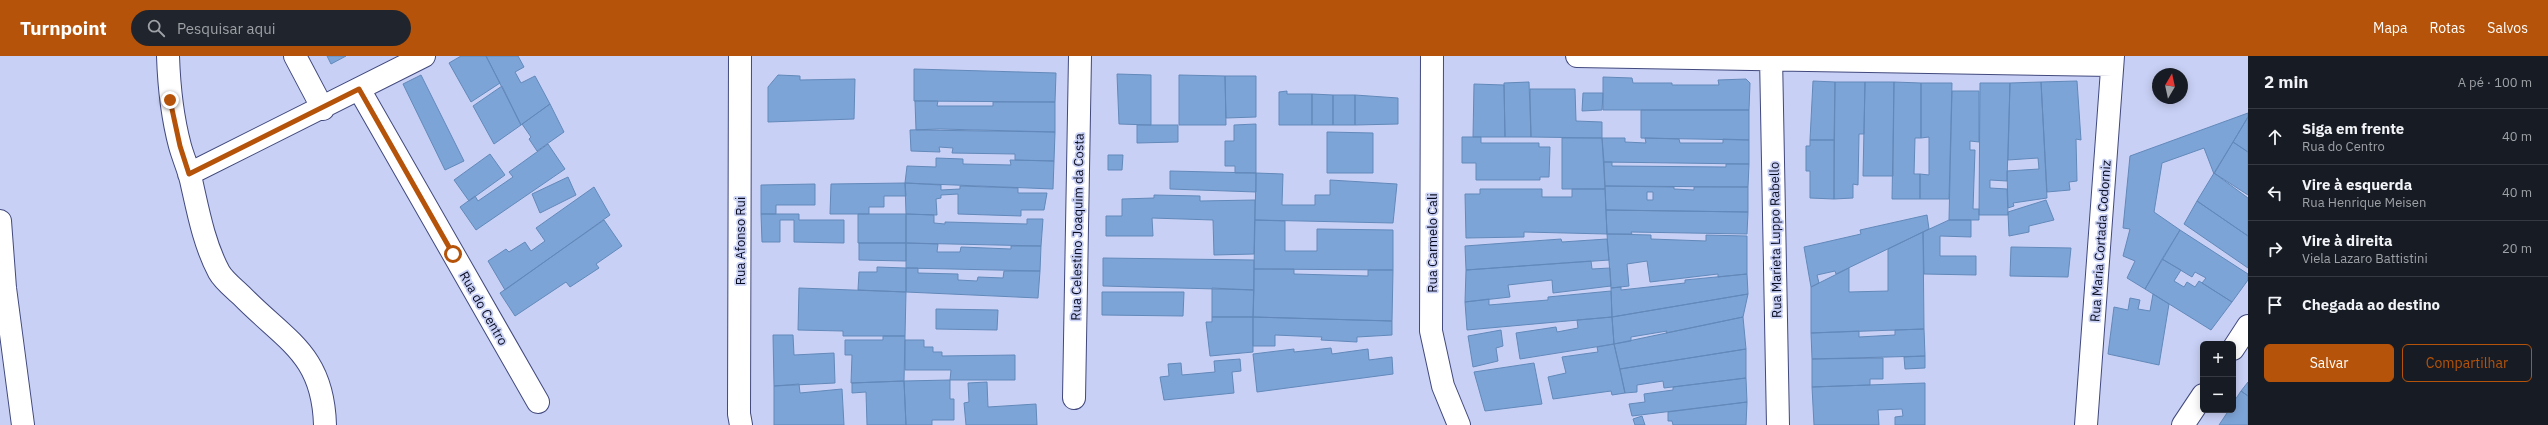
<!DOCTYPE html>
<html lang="pt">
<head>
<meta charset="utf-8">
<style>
  :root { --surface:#171b24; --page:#20242c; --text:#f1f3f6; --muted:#9ea1a6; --line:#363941; --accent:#b45309 }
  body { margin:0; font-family:"IBM Plex Sans",sans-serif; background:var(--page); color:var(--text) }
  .controls { position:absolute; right:12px; bottom:12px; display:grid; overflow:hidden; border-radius:6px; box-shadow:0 2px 10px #0003 }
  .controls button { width:36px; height:36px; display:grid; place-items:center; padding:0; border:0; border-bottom:1px solid var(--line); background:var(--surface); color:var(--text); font:20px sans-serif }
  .compass { position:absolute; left:2152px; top:12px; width:36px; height:36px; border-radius:50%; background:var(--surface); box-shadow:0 2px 10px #0003; rotate:9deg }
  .stop { position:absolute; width:12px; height:12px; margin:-9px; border:3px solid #b45309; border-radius:50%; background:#fff }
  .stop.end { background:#b45309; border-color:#fff; box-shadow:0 1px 4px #0008 }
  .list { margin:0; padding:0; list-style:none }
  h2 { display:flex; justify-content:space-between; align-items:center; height:52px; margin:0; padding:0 16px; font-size:17px }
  h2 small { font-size:13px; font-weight:400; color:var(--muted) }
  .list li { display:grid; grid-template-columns:26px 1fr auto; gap:12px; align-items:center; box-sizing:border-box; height:56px; padding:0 16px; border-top:1px solid var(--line) }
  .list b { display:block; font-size:15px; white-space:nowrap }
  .list p { margin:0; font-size:13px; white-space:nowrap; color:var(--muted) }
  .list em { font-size:13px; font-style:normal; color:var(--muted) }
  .actions { display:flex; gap:8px; padding:12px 16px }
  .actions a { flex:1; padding:9px 0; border:1px solid var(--accent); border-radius:6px; text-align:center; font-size:14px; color:var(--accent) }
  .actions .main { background:var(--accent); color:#fff }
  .icon { flex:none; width:22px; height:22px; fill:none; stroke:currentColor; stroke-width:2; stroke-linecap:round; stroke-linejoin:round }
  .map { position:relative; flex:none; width:2248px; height:369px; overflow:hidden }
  header { display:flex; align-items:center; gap:24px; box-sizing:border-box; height:56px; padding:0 20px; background:var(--accent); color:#fff }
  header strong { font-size:19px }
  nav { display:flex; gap:22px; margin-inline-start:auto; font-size:14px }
  .search { width:280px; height:36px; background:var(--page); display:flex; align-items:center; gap:10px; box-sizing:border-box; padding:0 14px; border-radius:22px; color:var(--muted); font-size:15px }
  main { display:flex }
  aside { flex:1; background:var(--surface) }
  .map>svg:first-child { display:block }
  .building { fill:#7da4d7; stroke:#6289ba; fill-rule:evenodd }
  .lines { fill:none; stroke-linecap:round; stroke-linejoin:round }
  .minor-casing { stroke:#41497d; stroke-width:24 }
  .minor { stroke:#fff; stroke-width:22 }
  .route { stroke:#b45309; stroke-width:5 }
  .labels { text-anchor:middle; stroke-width:3.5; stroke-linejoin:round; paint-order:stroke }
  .street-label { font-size:13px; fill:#080b1f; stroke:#c8d0f5 }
</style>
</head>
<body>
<header>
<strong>Turnpoint</strong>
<div class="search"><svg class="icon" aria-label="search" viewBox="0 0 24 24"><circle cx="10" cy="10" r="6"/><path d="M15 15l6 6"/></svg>Pesquisar aqui</div>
<nav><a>Mapa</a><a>Rotas</a><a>Salvos</a></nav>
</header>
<main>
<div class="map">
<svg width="2248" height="369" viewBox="0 0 2248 369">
  <rect width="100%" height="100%" fill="#c8d0f5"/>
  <path class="building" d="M327 0H346L331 8Z
    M461 0H486L500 27 471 46 449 7Z
    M486 0H518L524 11 515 16 521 27 535 20 550 48 521 69Z
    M914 13 1056 17 1055 46 914 45Z
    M1117 18 1151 19V69L1119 68Z
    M421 19 464 105 445 114 403 28Z
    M778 19 800 20V24L855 23 854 63 768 66V31Z
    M1179 19 1225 20 1226 69H1179Z
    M1225 20H1256V61L1226 62Z
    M1603 21 1632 22 1633 27H1672V29H1719L1718 24 1746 23 1750 27 1749 54H1603Z
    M1813 25 1835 26 1834 84H1810Z
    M2077 25 2081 84 2076 83 2077 125 2069 126 2070 134 2047 136 2041 26Z
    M1529 26 1531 81H1505L1504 27Z
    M1835 26H1865L1864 78H1859L1858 129 1853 128V142L1834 143Z
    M1865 26H1894L1893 120H1863Z
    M1894 26 1921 27V82H1915L1914 118H1920V143H1892Z
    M2041 26 2047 142 2013 147 2014 150 2008 152 2007 115 2039 113 2038 102 2008 104 2010 27Z
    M1921 27H1952L1949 143H1920V118L1929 119V81L1921 82Z
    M1980 27H2010L2007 125 1990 124V132L2007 133 2008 159H1979Z
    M1474 28 1504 29 1505 81H1473Z
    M502 30 521 69 494 88 473 50Z
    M1530 33H1575L1576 65 1602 66V82L1531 81Z
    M1287 35V38H1312V69H1279V36Z
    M1952 35H1979V86L1970 85V94H1975L1973 153H1979V164H1949Z
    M1583 37H1603L1602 54 1582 55Z
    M1312 38 1333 39V69H1312Z
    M1333 39H1355V69H1333Z
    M1355 39 1398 42V68L1355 69Z
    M915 45H938L937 50H993V46H1055V76L916 74Z
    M550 48 564 76 537 95 529 83 531 81 522 68Z
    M1641 54H1749V84L1641 82Z
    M2248 57V61L2214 118 2204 92 2162 107 2154 156 2180 174 2145 233 2127 222 2135 205 2123 200 2130 173 2123 172 2130 100Z
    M2248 61V96L2233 86Z
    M1256 68V117H1235V110H1225V85H1234V69Z
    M1137 69H1178V86L1137 87Z
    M940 73 1055 76 1054 105 1015 104V98L952 97 953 92 939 91 940 96 911 95 910 74Z
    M1327 76 1373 77V117H1327Z
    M1462 81H1481V87H1539V91H1550L1549 121H1540V124H1476V107H1462Z
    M1562 82H1602L1605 133H1562Z
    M1602 82H1625V86L1646 87 1645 82 1679 83 1680 87H1723V83L1749 84V108L1604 106Z
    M1810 84H1834V143L1810 142V115H1806V90H1810Z
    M2233 86 2248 96V139L2214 117Z
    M548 88 565 113 476 174 460 151 475 140 478 145 513 121 509 116Z
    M490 98 505 119 469 145 454 124Z
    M1108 99H1123L1122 114H1108Z
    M936 102 963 103V108L1011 109 1010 104 1054 105 1053 133 905 127 907 110 936 111Z
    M1604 106H1612V110L1726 111V108H1749L1748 131 1605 130Z
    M1170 115 1256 117V136L1170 133Z
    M1256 117 1283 118 1282 149H1315V139H1330V124L1397 128 1393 167 1255 164Z
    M2214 117 2248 142V180L2197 145Z
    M568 121 576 139 540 157 532 138Z
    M905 127 941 129V134L960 133V130L1018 132V137H1047L1044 154H1021V160L958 158V138L941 139V142L936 143 937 159 906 158Z
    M905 127 906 140H884V151H869V158H830L831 128Z
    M815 128V149H776V158H761V129Z
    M1605 130 1674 131V133L1694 134V131H1748V156L1606 154ZM1647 136H1653V144H1647Z
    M594 131 610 159 505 234 488 205 506 193 509 196 525 186 531 195 545 185 536 172Z
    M1480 133H1542V141H1572V133H1605L1607 178 1524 176V181L1466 182 1465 138H1480Z
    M1154 139 1200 140V145L1255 144 1254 198 1214 199 1213 164 1152 162 1153 180H1106V160H1122V143L1154 142Z
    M2046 144 2054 164 2029 170V176L2009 180 2008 156Z
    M2197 145 2248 180V212L2184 168Z
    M1606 154 1748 156 1747 178 1631 176 1632 178H1607Z
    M761 158H799V164H844V187L794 186V164H780V186H762Z
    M858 158H906V187H858Z
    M906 158 934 159V167L945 168V166L1027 168V163H1043L1041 190 906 187Z
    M1927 159 1929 173 1836 218 1835 215 1817 219 1819 227 1811 231 1804 191 1861 178 1860 174Z
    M604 164 622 190 596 208 599 212 570 231 566 226 515 260 500 237Z
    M1255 164 1285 165V195H1317V173L1393 174V214L1254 213Z
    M1949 164H1971V181L1940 180V200H1976V219L1924 218 1923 176Z
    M2180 174 2248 218V224L2232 246 2202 227 2206 222 2195 216 2192 221 2162 203Z
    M1923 176 1924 273 1811 277V231L1849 212V236L1888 235V193Z
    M1607 178 1651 179V183L1706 185V179L1747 180V218L1718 221V218L1650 226 1647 205 1627 208 1629 230 1611 232Z
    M1561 183 1562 186 1607 183 1609 204 1466 214 1465 190Z
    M859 187H906V205L859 204Z
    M906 187 938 188 937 196H960L961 191 1011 193V190H1041L1040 215 906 212Z
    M2011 191 2071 192 2068 221 2010 220Z
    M1103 202 1254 204V234L1103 230Z
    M2162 203 2181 214 2174 225 2184 231 2187 226 2195 231 2199 225 2232 246 2211 274 2145 233Z
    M1591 205 1592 213 1610 212 1611 230 1553 237 1552 224 1508 229 1510 241 1465 246 1466 214Z
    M877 211 906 212V236L858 234 859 216H877Z
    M906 212H918V217L958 218V224L977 225 978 221 1003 222 1004 215H1040L1038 242 906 236Z
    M1254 213H1294V218L1368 220V214H1393L1392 265 1253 261Z
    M1747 218 1748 238 1612 261 1611 232 1621 231V234L1685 227V224Z
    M799 232 906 236 905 280H843V275L798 274Z
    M1212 232 1254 234 1253 261H1212Z
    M1611 235 1612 261 1467 274 1465 246 1489 243V249L1548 244V241Z
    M1102 236H1184L1183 260 1102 259Z
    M1748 238 1743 261 1666 277 1667 275 1631 281V285L1614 288 1612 261Z
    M2153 238 2169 248 2159 309 2108 298 2114 251 2128 254 2130 242 2140 244 2138 253 2150 255Z
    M936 253 998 254 997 274 936 273Z
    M1212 261H1253V296L1210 300 1206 266H1212Z
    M1253 261 1392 265V279L1357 281V286L1321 284 1322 281 1275 279V290H1253Z
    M1612 261 1614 288 1520 303 1516 277 1556 271 1557 276 1578 272 1577 264Z
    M1743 261 1746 293 1620 313 1614 288Z
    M1924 273 1925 300 1812 303 1811 277 1859 275V281L1895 279V274Z
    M1501 274 1503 290 1496 292 1498 305 1473 311 1468 280Z
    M773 279H793L794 299 834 297 835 327 774 330Z
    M883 280H905L904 325 851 327 852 299H845V284H883Z
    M905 284H924V291H933V296H942V300L1015 299V324H950L951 314H905Z
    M1614 288 1625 337 1612 339 1611 335 1553 343 1548 321 1566 317 1562 301 1598 296 1597 291Z
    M1331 292 1332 298 1368 293 1369 304 1392 301 1393 318 1257 336 1253 298 1294 293V296Z
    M1746 293V322L1664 332 1663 325 1637 329V336L1625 337 1620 313Z
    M1925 300V312L1905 313 1904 301Z
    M1883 302V323H1870V329L1812 331V303Z
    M1240 303 1241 315 1232 316 1234 337 1164 344 1160 321 1169 320 1168 308 1181 307 1182 319 1215 316 1214 305Z
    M1534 307 1542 348 1485 355 1474 316Z
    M1746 322 1747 346 1632 360 1629 348 1645 346 1644 338 1673 334V331Z
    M950 324V343H954V364H932V369H906L904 325Z
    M904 325 906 369H867L866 336 852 337V327Z
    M987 326 988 351 1036 348 1037 369H966L964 347 969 346 968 327Z
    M2248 326V340L2241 335Z
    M1925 327V369H1895V361L1903 360 1902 353 1878 354 1879 369H1814L1812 331Z
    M799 328 800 337 842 333 844 369H774V330Z
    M2241 335 2248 340V369H2219L2229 354H2233V347Z
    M1747 346 1746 369H1673L1672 365H1668V356Z
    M1642 360 1645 369H1635L1633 363Z"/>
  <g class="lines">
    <defs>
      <path id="minor" d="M168 0C169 30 172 60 180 90 183 101 188 112 191 124 198 155 204 188 219 216 224 225 235 233 242 240 286 285 323 298 325 369
        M295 0 323 53
        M740 0 739 358 741 369
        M1432 0 1431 275 1443 330 1459 369
        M1577 0 2112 9
        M1771 0 1778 369
        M359 33 538 346
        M189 118 424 0
        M0 165 5 232 23 369
        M2233 293 2248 270
        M1074 342 1080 0
        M2086 369 2113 0
        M2183 369 2203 339"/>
    </defs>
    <use href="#minor" class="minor-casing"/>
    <use href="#minor" class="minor"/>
  </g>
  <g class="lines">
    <path class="route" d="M170 44 180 90 189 118 359 33 453 198"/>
  </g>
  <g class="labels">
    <g class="street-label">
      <text transform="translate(1077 171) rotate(-89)" y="5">Rua Celestino Joaquim da Costa</text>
      <text transform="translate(1775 184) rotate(-91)" y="5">Rua Marieta Luppo Rabello</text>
      <text transform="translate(740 185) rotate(-90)" y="5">Rua Afonso Rui</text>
      <text transform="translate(2100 185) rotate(-86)" y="5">Rua Maria Cortada Codorniz</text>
      <text transform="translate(1432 187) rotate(-90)" y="5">Rua Carmelo Cali</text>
      <text transform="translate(484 252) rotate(60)" y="5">Rua do Centro</text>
    </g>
  </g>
</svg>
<div class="controls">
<button>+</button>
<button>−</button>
</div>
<svg class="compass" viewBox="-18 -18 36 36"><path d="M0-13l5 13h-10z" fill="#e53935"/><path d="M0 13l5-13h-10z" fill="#9ea1a6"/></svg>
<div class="stop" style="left:453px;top:198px"></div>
<div class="stop end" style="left:170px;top:44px"></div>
</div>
<aside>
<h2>2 min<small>A pé · 100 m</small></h2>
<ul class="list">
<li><svg class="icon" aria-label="ahead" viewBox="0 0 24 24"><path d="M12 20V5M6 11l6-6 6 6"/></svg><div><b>Siga em frente</b><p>Rua do Centro</p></div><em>40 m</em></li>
<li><svg class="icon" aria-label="left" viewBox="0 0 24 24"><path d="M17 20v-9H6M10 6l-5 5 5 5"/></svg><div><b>Vire à esquerda</b><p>Rua Henrique Meisen</p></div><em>40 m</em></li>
<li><svg class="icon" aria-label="right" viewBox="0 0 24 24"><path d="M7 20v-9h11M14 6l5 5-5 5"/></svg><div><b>Vire à direita</b><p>Viela Lazaro Battistini</p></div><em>20 m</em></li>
<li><svg class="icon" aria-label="arrive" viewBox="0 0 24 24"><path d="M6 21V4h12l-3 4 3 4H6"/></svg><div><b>Chegada ao destino</b></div></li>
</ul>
<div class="actions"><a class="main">Salvar</a><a>Compartilhar</a></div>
</aside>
</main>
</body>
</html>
